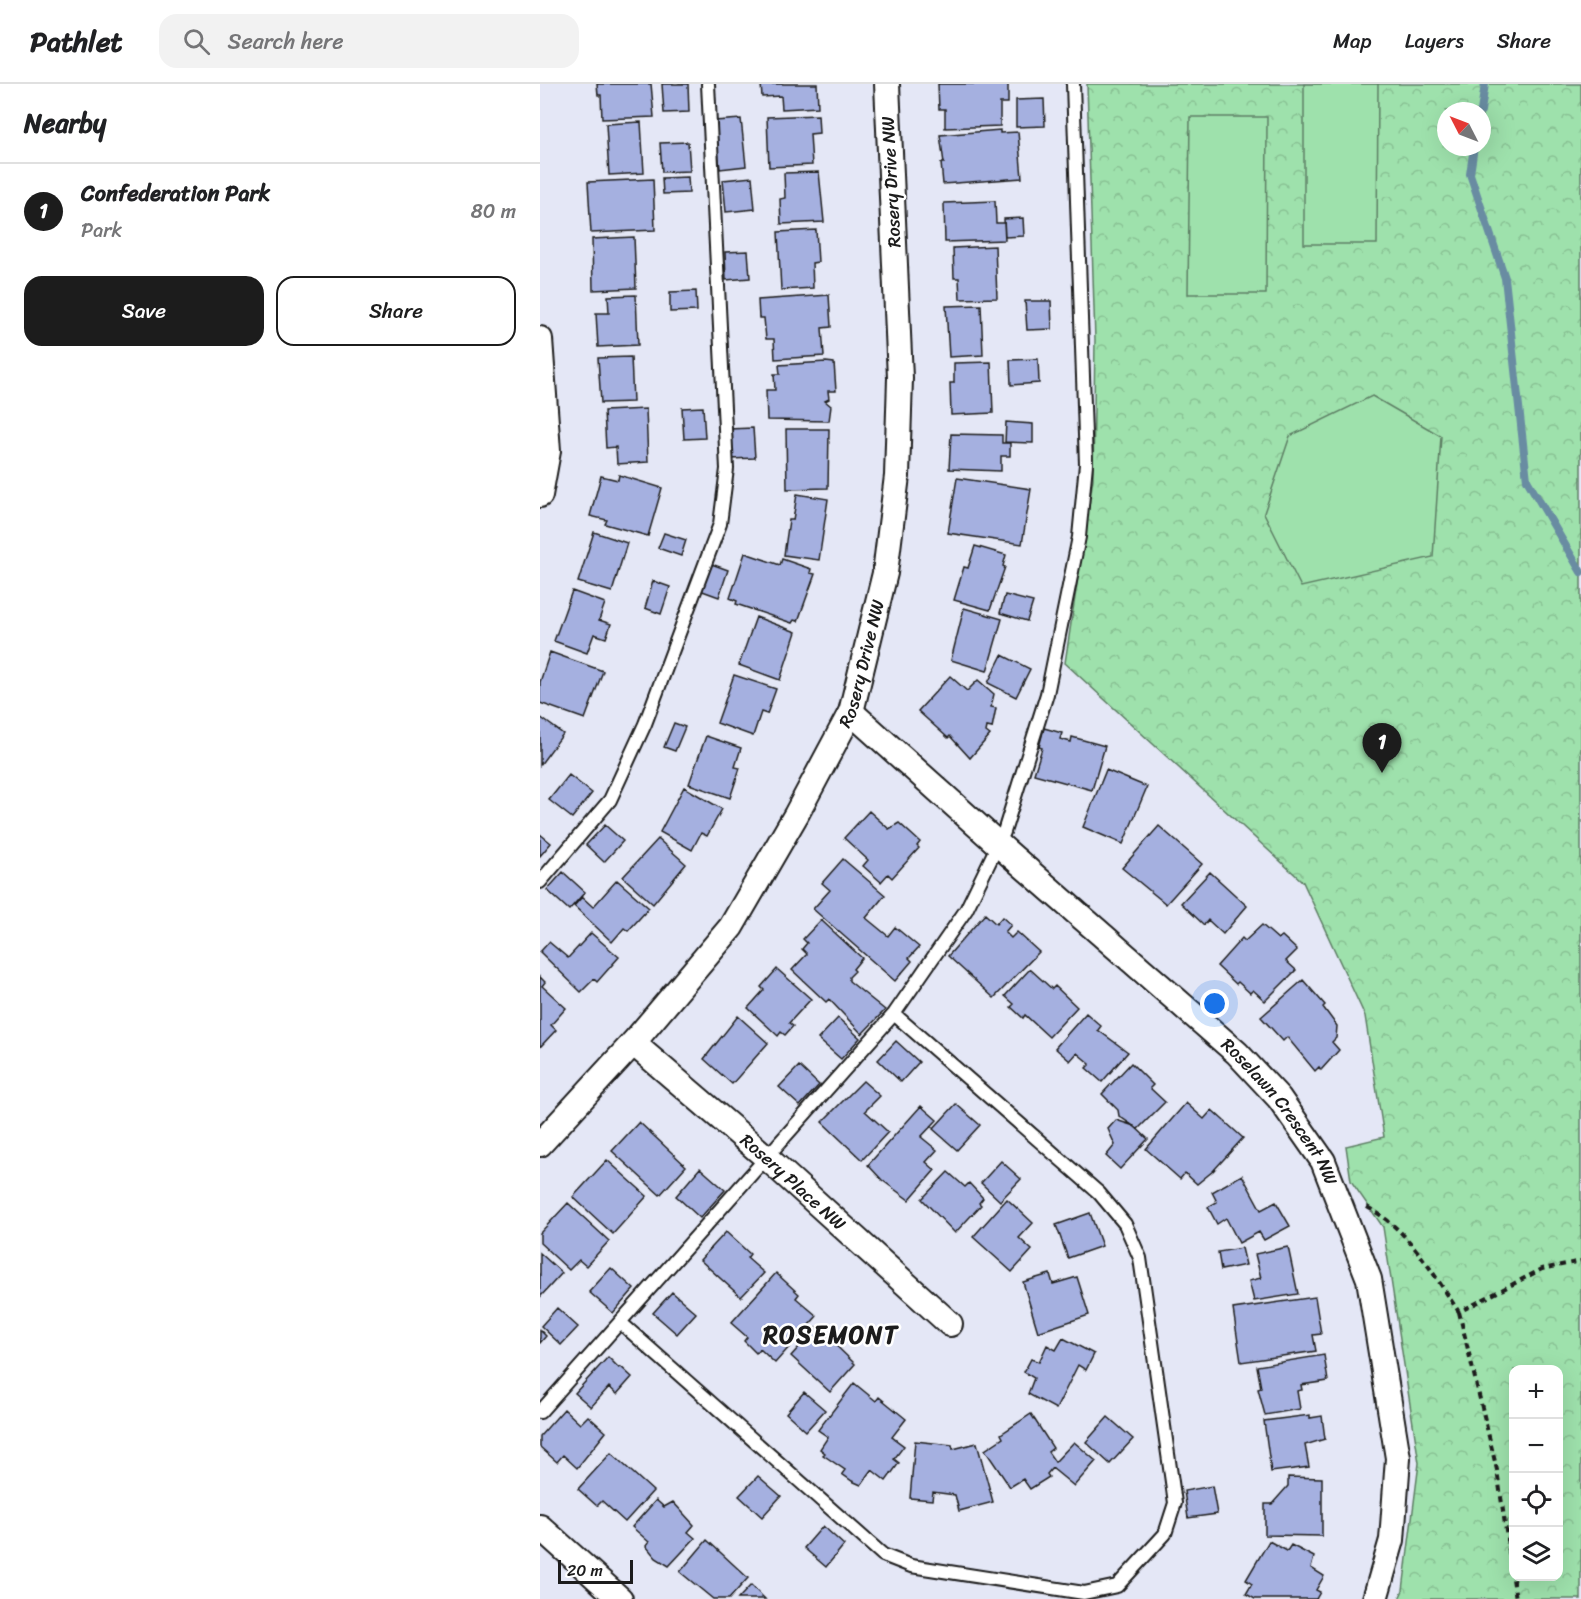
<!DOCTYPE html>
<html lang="en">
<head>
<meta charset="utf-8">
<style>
  :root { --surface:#fff; --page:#f2f2f2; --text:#202124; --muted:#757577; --line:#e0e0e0; --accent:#1c1c1c }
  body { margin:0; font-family:Sriracha,sans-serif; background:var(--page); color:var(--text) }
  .controls { position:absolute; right:18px; bottom:18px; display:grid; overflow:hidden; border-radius:12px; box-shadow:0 6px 24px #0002 }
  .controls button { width:54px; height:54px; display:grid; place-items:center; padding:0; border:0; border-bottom:2px solid var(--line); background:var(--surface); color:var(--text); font:30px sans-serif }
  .compass { position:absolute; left:897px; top:18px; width:54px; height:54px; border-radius:50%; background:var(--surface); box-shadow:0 6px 24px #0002; rotate:312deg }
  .scale { position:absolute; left:18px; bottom:15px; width:75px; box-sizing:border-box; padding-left:6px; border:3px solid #1c1c1c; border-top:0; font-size:16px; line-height:21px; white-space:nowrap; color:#1c1c1c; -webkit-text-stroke:4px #fff; paint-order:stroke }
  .you { position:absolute; left:675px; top:920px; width:21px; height:21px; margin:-15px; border:4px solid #fff; border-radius:50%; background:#1a73e8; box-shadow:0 0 0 9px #1a73e833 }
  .badge { display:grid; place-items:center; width:39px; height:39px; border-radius:50%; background:var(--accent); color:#fff; font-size:20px; font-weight:700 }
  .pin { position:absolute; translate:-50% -50px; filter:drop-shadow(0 2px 3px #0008) }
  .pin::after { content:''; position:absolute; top:32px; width:21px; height:18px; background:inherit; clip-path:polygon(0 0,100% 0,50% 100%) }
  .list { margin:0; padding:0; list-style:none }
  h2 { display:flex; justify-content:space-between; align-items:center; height:78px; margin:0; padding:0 24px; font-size:26px }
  h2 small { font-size:20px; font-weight:400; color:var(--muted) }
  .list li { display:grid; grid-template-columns:39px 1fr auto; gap:18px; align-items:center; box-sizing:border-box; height:96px; padding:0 24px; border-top:2px solid var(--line) }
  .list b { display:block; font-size:22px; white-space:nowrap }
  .list p { margin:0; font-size:20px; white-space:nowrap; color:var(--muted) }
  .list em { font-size:20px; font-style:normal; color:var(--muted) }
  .actions { display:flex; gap:12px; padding:18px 24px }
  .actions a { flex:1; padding:14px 0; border:2px solid var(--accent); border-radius:18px; text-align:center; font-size:21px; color:var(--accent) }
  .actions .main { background:var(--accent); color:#fff }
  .icon { flex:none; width:33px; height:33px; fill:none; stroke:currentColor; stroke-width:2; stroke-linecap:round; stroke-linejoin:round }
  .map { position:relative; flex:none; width:1041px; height:1515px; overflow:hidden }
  header { display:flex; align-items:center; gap:36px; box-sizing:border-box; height:84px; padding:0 30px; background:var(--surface); border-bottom:2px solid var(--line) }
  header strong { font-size:28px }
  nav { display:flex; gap:33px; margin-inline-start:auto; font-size:21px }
  .search { width:420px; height:54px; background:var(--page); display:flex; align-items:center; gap:15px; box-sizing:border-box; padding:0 21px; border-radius:18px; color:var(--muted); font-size:22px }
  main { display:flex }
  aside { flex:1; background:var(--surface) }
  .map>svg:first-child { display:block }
  .park { fill:url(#park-crowns); stroke:#5d7e64; stroke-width:1.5; fill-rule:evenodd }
  .pitch { fill:#9ee1ac; stroke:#5d7e64; stroke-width:1.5 }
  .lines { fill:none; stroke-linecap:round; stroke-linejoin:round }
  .stream { stroke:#698ca2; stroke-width:8 }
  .building { fill:#a5b0e0; stroke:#1c1c1c; stroke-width:1.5 }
  .service-casing { stroke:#1c1c1c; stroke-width:16 }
  .minor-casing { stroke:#1c1c1c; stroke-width:28 }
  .path { stroke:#1c1c1c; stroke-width:4; stroke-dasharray:6 4.5; stroke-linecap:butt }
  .service { stroke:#fff; stroke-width:12 }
  .minor { stroke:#fff; stroke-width:24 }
  .labels { text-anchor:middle; stroke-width:5; stroke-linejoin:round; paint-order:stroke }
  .street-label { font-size:18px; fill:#1c1c1c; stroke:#fff }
  .district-label { font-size:24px; font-weight:bold; letter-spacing:1.5px; fill:#1c1c1c; stroke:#fff }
</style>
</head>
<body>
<header>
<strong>Pathlet</strong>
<div class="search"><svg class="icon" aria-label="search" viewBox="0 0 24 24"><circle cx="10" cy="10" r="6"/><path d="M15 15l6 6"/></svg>Search here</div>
<nav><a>Map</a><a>Layers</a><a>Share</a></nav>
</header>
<main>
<aside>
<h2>Nearby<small></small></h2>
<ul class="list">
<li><span class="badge">1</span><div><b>Confederation Park</b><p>Park</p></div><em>80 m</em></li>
</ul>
<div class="actions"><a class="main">Save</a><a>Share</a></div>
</aside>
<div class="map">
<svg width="1041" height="1515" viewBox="0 0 1041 1515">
  <defs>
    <pattern id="park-crowns" width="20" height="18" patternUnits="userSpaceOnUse" patternTransform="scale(1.5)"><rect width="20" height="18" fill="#9ee1ac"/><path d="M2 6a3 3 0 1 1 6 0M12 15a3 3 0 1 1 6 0" fill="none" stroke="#88c093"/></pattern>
  </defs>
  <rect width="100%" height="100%" fill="#e4e7f6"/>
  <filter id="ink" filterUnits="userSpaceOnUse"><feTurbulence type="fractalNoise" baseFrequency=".0167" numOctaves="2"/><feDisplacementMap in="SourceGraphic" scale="12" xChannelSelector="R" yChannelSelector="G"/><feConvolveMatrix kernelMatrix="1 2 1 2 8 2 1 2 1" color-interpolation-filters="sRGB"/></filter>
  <g filter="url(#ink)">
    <path class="park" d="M547 0H1041V1515H859L863 1506 879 1379 843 1143 811 1097 806 1062 844 1053 825 932 763 798 525 579 553 395 555 256ZM906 27H942V63H906ZM974 1286H1018V1492H974Z"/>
    <path class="pitch" d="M764 0H838L837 160H764Z
      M650 33H727L726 210H648Z
      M832 312 901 352 893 473 761 503 724 429 750 352Z"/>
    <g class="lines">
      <path class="stream" d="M941 27 945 0
        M934 63 930 90 965 194 987 396 1041 488"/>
    </g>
    <path class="building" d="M57 0H111L114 33 62 35 61 11H58Z
      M122 0H148L149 28 124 29Z
      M221 0H277L278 23 242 25 241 12 222 13Z
      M398 0H468V19H460V42L405 44V25H399Z
      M504 15 505 42 476 43V16Z
      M278 31 279 49 270 50 272 81 229 83 227 33Z
      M201 35 206 82 180 85 175 37Z
      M101 38 104 89 69 91 66 40Z
      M460 46V49L478 48 482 94 403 100 401 79H404L400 51Z
      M148 58 150 87 122 88 120 59Z
      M279 88 284 138 241 140 240 115 245 114 244 89Z
      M148 93 149 109 123 110 122 94Z
      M212 93 215 125 186 128 183 96Z
      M113 95 115 146 51 149 48 98Z
      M455 117 456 139H464L465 156 405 158 404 119Z
      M483 134 484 152 465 153 464 135Z
      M276 146 278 178 272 179 273 204 241 206 238 148Z
      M94 153 96 204 53 206 52 155Z
      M455 162 457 214 420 215 419 194H414L413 164Z
      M208 167 210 194 186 196 185 168Z
      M156 207 157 227 130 228V208Z
      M96 211 98 261 58 263 56 229H69L68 212Z
      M289 211 291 243 282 244 284 272 235 275 234 255H226L224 234H219L218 216Z
      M485 217H511L512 245 487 246Z
      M441 221 443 271 409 273 406 222Z
      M91 273 93 318 61 319 58 274Z
      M498 275 499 299 471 301 470 276Z
      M286 278 294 279 296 307H288L289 315 285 317 291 322 289 337 227 336 226 306H235L234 290H240L239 281Z
      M451 278 453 329 411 331 410 299H414V279Z
      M163 323 165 354 144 355 142 324Z
      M106 325 108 378 77 380 76 363 66 364 64 327Z
      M466 338 493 340V359L465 358Z
      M213 344 215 374 190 375 188 345Z
      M246 345H289L288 404 247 405Z
      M411 350 462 351V359H470V372H461V387L409 385Z
      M79 391 122 404 108 452 65 440 67 436 50 432 61 392 78 396Z
      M417 394 491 405 482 460 408 449Z
      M257 410 288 415 279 476 244 471 249 436H253Z
      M54 448 87 459 72 508 38 498Z
      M124 449 146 456 141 472 118 464Z
      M435 462 466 471 463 482 465 483 450 526 414 516 424 483 428 484Z
      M205 469 240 481 242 475 271 485 270 489 275 490 258 537 254 536 252 539 196 520 197 517 190 514Z
      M166 478 188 486 179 513 157 505Z
      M113 497 130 503 121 530 105 524Z
      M32 507 65 519 59 536 71 540 66 554 54 550 47 569 14 557Z
      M465 511 493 518 487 537 460 529Z
      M424 524 462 535 447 587 411 576Z
      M216 533 256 548 240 596 199 581Z
      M10 568 63 587 45 635 0 619V598Z
      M462 571 490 585 476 613 448 599Z
      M194 591 236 605 227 630 221 628 213 652 177 639Z
      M410 592 427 607 438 596 454 610 451 623 456 624 452 644 447 643 446 648 450 651 430 674 410 652 408 654 378 627Z
      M0 633 23 650 0 681Z
      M134 639 145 643 135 667 124 663Z
      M504 644 522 649 520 655 531 658 532 653 565 662 552 706 494 690 502 664 499 663Z
      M166 652 201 664 195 683 200 684 190 714 149 700Z
      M566 686 607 703 583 760 543 743Z
      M29 691 52 709 32 734 9 716Z
      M144 703 182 725 167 752 161 749 152 766 120 748Z
      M329 727 349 745 359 739 380 758 377 762 379 764 352 794 348 790 341 798 323 782 328 776 304 754Z
      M65 741 83 757 64 778 46 761Z
      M619 742 662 780 626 820 582 784Z
      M0 750 11 759 0 772Z
      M118 755 146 780 113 820 83 793Z
      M303 775 345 811 326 834 348 852 355 843 379 863 369 874 372 877 355 897 273 825 290 806 282 799Z
      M23 788 45 808 29 826 7 806Z
      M670 788 707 822 683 850 668 836 664 841 641 819Z
      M77 796 109 824 88 847 84 844 72 858 34 822 42 813 53 823Z
      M445 830 456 840 462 833 471 841 465 848 471 854 477 848 499 868 454 914 408 872Z
      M281 836 322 874 313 885 315 887 309 893V897L345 926 322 950 289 915 286 918 252 886 267 870 262 865 267 859 263 855Z
      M722 841 738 855 742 852 757 866 746 877 756 886 725 917 713 906 710 909 698 898 696 900 677 882 702 854 705 857Z
      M51 849 79 873 57 898 54 895 41 908 0 868 9 858 28 874Z
      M237 885 271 915 249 939 253 942 245 951 241 948 238 952 208 924 224 906 221 903Z
      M490 885 512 905 515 902 537 923 509 953 485 931 483 934 471 923 474 920 465 912Z
      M0 893 5 898 2 902 26 924 11 941 16 946 0 963Z
      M763 896 785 921 783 923 797 942 796 954 792 958 799 966 781 986 779 983 775 987 747 953 743 957 721 933Z
      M546 929 561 942 558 946 588 968 562 998 546 984 550 980 537 969 530 977 515 964Z
      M198 932 228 959 192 1000 164 975Z
      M298 934 320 954 301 975 278 955Z
      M356 957 379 978 361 998 338 976Z
      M591 979 613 1001 610 1004 625 1018 598 1045 579 1032 578 1026 562 1010Z
      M259 982 279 1001 260 1022 239 1003Z
      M323 997 340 1012 325 1027 348 1048 322 1076 282 1038Z
      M646 1019 664 1035 672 1026 703 1054 673 1087 657 1100 645 1089 640 1095 606 1065Z
      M416 1020 440 1041 417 1066 393 1045Z
      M381 1022 397 1036 381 1053 397 1066 386 1078 395 1086 369 1116 342 1096 328 1081Z
      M576 1036 594 1042 608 1055 580 1085 566 1072 575 1061 568 1045Z
      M99 1038 146 1082 120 1111 72 1067Z
      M67 1076 107 1112 73 1150 33 1113Z
      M461 1077 481 1095 460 1117 441 1099Z
      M160 1084 185 1106 160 1134 136 1112Z
      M408 1088 425 1103 429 1099 443 1114 439 1119 441 1121 415 1149 382 1115Z
      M702 1091 721 1126 736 1118 750 1142 724 1156 719 1148 699 1159 686 1134 677 1140 668 1123 677 1118 672 1108Z
      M467 1115 493 1139 479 1154 492 1166 472 1188 433 1153Z
      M28 1119 69 1157 46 1182 39 1176 29 1186 0 1159V1149Z
      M550 1129 562 1162 528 1174 516 1141Z
      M186 1148 210 1170 207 1174 224 1189 201 1213 160 1176Z
      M748 1163 758 1210 714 1217 709 1197 721 1194 715 1170Z
      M702 1164 706 1181 681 1186 678 1168Z
      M0 1169 22 1189 0 1213Z
      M71 1184 94 1205 73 1229 49 1208Z
      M236 1189 259 1210 256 1214 277 1232 235 1279 220 1265 216 1269 204 1257 207 1253 191 1239Z
      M510 1190 513 1200 537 1193 549 1231 498 1248 483 1198Z
      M132 1208 156 1229 137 1250 113 1229Z
      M775 1213 781 1250 773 1251 776 1267 701 1278 693 1225Z
      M17 1224 38 1243 21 1261 1 1242Z
      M277 1243 315 1280 290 1308 251 1272Z
      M0 1246 6 1252 0 1259Z
      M523 1254 554 1270 546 1286 538 1281 516 1325 488 1310 494 1294 484 1288 491 1275 499 1278 507 1261 516 1266Z
      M784 1271 788 1297 761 1301 762 1306 757 1307 760 1325 725 1331 718 1305 721 1304 717 1282Z
      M68 1273 79 1284 81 1283 92 1293 77 1310 69 1303 51 1323 35 1309Z
      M314 1299 336 1317 339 1313 366 1335 352 1353 364 1362 354 1375 359 1379 346 1397 332 1386 321 1401 312 1397 302 1390 305 1386 283 1371 285 1369 280 1365 288 1353 278 1346Z
      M264 1308 285 1326 266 1347 246 1329Z
      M24 1325 40 1340 48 1332 66 1348 37 1384 23 1371 17 1378 0 1363V1352Z
      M491 1330 513 1364 508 1368 515 1378 534 1358 556 1377 534 1402 512 1384 507 1390 509 1393 490 1405 483 1395 470 1403 445 1366 463 1354 461 1350Z
      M770 1331V1334L782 1332 785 1355 765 1361 769 1383 731 1388 724 1337Z
      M568 1333 593 1355 570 1380 546 1358Z
      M375 1357 412 1361 413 1365 437 1359 453 1418 419 1427 415 1411 393 1408 392 1416 370 1414Z
      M71 1369 113 1407 85 1438 62 1417 57 1422 38 1405Z
      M218 1392 241 1412 222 1433 199 1412Z
      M748 1393 782 1394V1452L725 1451V1420H732L748 1402Z
      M672 1402 677 1430 648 1434 644 1407Z
      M116 1416 124 1423 133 1418 154 1441 148 1448 155 1454 129 1482 116 1474 106 1462 109 1458 92 1443Z
      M283 1442 304 1461 286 1483 264 1464Z
      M167 1456 208 1494 189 1515H173L140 1488Z
      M729 1457 747 1467 751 1461 774 1473 771 1484 784 1492 776 1506 780 1508 776 1515H715L706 1510 712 1500 706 1496Z
      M211 1501 225 1515H198Z"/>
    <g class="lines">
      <defs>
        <path id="service" d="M0 798 70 716 105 640 180 440 187 385 168 0
          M81 1239 343 1471 371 1482 544 1509 577 1502 625 1450 635 1419 600 1174 585 1140 559 1109 354 930
          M0 1328 354 930 426 826 464 748 507 610 539 453 546 380 533 0"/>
        <g id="minor">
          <path d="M0 255 8 367 0 411"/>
          <path id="s1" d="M311 628 458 760 697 969 739 1014 783 1077 829 1195 858 1374 852 1456 835 1515"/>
          <path id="s2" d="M93 959 227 1074 410 1240"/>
          <path id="s3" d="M0 1060 93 959 191 843 256 731 311 628 345 489 357 392 360 294 347 0"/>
          <path d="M0 1443 80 1515"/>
        </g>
      </defs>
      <use href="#service" class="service-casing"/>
      <use href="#minor" class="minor-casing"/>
      <path class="path" d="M827 1123C869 1145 893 1190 919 1228L1002 1185 1041 1177
        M919 1228 957 1386 976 1515"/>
      <use href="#service" class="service"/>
      <use href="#minor" class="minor"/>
    </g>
  </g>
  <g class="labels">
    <g class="street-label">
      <text transform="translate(351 98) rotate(-93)" y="6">Rosery Drive NW</text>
      <text dy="6" stroke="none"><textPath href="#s3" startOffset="585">Rosery Drive NW</textPath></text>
      <text dy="6" stroke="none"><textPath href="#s1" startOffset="588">Roselawn Crescent NW</textPath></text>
      <text dy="6" stroke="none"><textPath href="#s2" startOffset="212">Rosery Place NW</textPath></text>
    </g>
    <g class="district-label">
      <text x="291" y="1259">ROSEMONT</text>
    </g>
  </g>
</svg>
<div class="controls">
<button>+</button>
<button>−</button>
<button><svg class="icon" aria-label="locate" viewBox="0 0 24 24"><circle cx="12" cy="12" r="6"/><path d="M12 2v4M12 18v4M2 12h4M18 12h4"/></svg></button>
<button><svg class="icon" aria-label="layers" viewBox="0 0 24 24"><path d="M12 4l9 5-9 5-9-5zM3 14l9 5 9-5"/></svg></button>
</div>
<svg class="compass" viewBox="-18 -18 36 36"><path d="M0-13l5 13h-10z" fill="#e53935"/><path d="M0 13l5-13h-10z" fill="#757577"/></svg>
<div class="scale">20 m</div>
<div class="you"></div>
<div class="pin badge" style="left:842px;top:689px">1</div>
</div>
</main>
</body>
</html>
